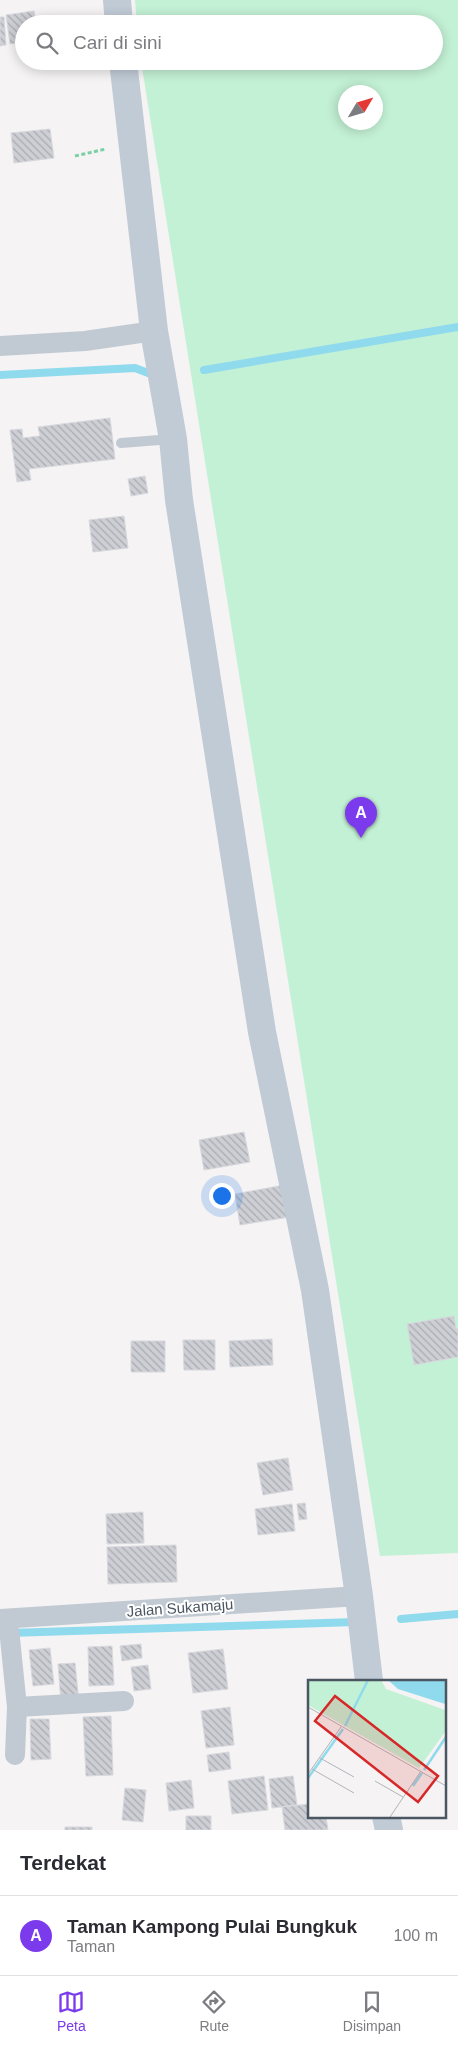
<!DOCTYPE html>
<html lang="id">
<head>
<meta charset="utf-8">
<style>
  :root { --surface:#fff; --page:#f7f7f7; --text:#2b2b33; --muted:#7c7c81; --line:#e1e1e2; --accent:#7c3aed }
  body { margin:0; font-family:Arial,sans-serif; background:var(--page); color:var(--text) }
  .compass { position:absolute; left:338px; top:85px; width:45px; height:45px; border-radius:50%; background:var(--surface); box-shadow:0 2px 12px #0003; rotate:52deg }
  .you { position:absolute; left:221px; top:1195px; width:18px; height:18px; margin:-12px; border:4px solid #fff; border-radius:50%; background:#1a73e8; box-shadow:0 0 0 8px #1a73e833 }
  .badge { display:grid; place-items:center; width:32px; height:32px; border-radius:50%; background:var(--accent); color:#fff; font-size:16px; font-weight:700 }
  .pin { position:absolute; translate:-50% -41px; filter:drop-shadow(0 1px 2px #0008) }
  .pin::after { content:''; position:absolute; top:26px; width:18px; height:15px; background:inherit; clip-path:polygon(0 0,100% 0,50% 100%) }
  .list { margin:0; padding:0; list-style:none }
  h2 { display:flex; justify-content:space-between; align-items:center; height:65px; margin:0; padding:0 20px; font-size:21px }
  h2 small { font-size:16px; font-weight:400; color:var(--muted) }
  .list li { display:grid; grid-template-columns:32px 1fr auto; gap:15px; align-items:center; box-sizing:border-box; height:80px; padding:0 20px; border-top:1px solid var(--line) }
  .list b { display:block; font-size:19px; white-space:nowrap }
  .list p { margin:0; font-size:16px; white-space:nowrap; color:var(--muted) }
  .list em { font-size:16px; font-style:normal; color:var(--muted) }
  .icon { flex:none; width:28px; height:28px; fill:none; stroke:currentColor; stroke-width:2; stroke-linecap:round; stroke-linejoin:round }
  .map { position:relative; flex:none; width:458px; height:1830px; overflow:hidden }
  .search { position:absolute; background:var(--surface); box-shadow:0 2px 12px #0003; left:15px; right:15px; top:15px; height:55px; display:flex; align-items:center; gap:12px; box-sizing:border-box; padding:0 18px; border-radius:28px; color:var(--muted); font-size:19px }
  .sheet { height:145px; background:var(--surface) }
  nav { display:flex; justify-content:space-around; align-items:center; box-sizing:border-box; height:70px; border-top:1px solid var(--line); background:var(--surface); font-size:14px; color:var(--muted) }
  nav a { display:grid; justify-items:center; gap:2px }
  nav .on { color:var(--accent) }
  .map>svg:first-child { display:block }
  .green { fill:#c3f1d5; fill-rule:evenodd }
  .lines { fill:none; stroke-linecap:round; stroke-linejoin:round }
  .stream { stroke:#90daee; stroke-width:8 }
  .building { fill:url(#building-back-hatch); stroke:#d7d9de }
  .path { stroke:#7ad0a6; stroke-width:3; stroke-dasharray:4 2.5; stroke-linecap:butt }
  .lane { stroke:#c1cad2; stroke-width:10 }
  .street { stroke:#c1cad2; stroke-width:20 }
  .secondary { stroke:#c1cbd6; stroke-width:28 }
  .labels { text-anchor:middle; stroke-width:4; stroke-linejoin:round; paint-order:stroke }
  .street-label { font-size:15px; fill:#4a5661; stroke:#fff }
  .inset-river { fill:none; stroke:#90daee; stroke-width:2.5 }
  .inset-road { fill:none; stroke:#b1b4b9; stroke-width:1 }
  .view { fill:#d62828; fill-opacity:0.15; stroke:#d62828; stroke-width:2.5 }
  .inset-edge { fill:none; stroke:#4a5661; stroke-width:2.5 }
</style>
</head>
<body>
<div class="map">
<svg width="458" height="1830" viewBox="0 0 458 1830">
  <defs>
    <pattern id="building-back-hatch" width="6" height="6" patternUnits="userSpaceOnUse" patternTransform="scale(1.25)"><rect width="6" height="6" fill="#cdcfd5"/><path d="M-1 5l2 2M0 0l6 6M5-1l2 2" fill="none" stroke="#a8abb0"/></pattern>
  </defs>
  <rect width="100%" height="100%" fill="#f5f3f3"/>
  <path class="green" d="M135 0H458V1553L380 1556 141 61H434V24H137ZM346 92H376V122H346Z"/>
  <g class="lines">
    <path class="stream" d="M204 370 458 327
      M0 375 135 368 156 376
      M401 1619 458 1614
      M9 1633 355 1622"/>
  </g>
  <path class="building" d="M34 11 36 24H24V42L10 44 6 15Z
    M0 17H4L6 45 0 46Z
    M50 129 54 158 14 163 11 133Z
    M110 418 115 459 29 469 31 480 17 482 10 430 22 429 23 438 40 436 38 427Z
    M145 476 148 493 131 496 128 479Z
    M124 516 128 548 93 552 89 520Z
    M244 1132 250 1162 204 1170 199 1140Z
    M284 1185 290 1217 240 1225 235 1194Z
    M454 1316 456 1329 458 1328V1357L414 1365 407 1324Z
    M272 1339 273 1365 230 1367 229 1341Z
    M183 1340H215V1370H184Z
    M131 1341H165V1372H131Z
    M288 1458 293 1490 263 1495 257 1463Z
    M305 1503 307 1519 299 1520 297 1504Z
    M292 1504 295 1531 258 1535 255 1509Z
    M143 1512 144 1543 107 1544 106 1514Z
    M176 1545 177 1582 108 1584 107 1547Z
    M141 1644 142 1658 122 1661 120 1646Z
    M112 1646 114 1685 89 1686 88 1647Z
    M50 1648 54 1684 33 1686 29 1650Z
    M223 1649 228 1689 193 1693 188 1653Z
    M75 1663 79 1702 61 1703 58 1664Z
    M148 1665 151 1689 134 1691 131 1667Z
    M230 1707 234 1745 206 1748 201 1711Z
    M111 1716 113 1775 86 1776 83 1717Z
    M30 1719H49L51 1759 31 1760Z
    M229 1752 231 1769 209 1772 207 1755Z
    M264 1776 268 1810 232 1814 228 1781Z
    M293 1776 297 1805 272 1808 269 1779Z
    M191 1780 194 1808 169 1811 166 1783Z
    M125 1788 146 1790 143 1822 122 1820Z
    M309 1804V1816H326L328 1830H285L282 1807Z
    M186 1816H211V1830H186Z
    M65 1827H92V1830H65Z"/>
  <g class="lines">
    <path class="path" d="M75 156 106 149"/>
    <path class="lane" d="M121 443 172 439"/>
    <path class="street" d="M0 346 85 341 154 331
      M0 1619 359 1596
      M8 1619 17 1707
      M15 1755 17 1707 124 1701"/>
    <path class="secondary" d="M117 0 119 24
      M123 61 154 331 173 439 179 500 262 1032 315 1290 359 1596 369 1681
      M386 1816 389 1830"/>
  </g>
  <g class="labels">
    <g class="street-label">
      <text transform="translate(180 1608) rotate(-4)" y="5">Jalan Sukamaju</text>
    </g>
  </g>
  <g transform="translate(308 1680)">
    <rect width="138" height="138" fill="#f5f3f3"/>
    <path d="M0 0H73L78 9 137 30V52L111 88 0 25Z" fill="#c3f1d5"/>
    <path d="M80 0H137V24L90 9Z" fill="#90daee"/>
    <path class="inset-river" d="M37 46 60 0M116 90 138 57M0 98 35 49M105 106 114 93"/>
    <path class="inset-road" d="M0 27 138 106M12 78 46 97M4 89 46 113M0 94 33 47M67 101 95 117M82 137 113 91"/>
    <path class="view" d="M27 16 130 96 110 122 7 41Z"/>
    <rect width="138" height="138" class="inset-edge"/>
  </g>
</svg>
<svg class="compass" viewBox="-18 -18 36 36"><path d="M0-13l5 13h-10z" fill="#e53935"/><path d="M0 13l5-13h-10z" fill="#7c7c81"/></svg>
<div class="you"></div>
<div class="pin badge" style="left:361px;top:838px">A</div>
<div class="search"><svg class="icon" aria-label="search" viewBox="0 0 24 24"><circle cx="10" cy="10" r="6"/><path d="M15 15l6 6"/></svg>Cari di sini</div>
</div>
<section class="sheet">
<h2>Terdekat<small></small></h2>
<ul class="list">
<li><span class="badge">A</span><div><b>Taman Kampong Pulai Bungkuk</b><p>Taman</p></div><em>100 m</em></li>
</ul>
</section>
<nav>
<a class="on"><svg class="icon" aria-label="map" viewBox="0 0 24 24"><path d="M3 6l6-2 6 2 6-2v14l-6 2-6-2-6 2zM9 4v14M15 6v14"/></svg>Peta</a>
<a><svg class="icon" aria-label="directions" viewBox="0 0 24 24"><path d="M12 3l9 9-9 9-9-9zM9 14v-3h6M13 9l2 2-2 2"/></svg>Rute</a>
<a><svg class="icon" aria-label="saved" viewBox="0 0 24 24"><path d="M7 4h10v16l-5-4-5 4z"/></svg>Disimpan</a>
</nav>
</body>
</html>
